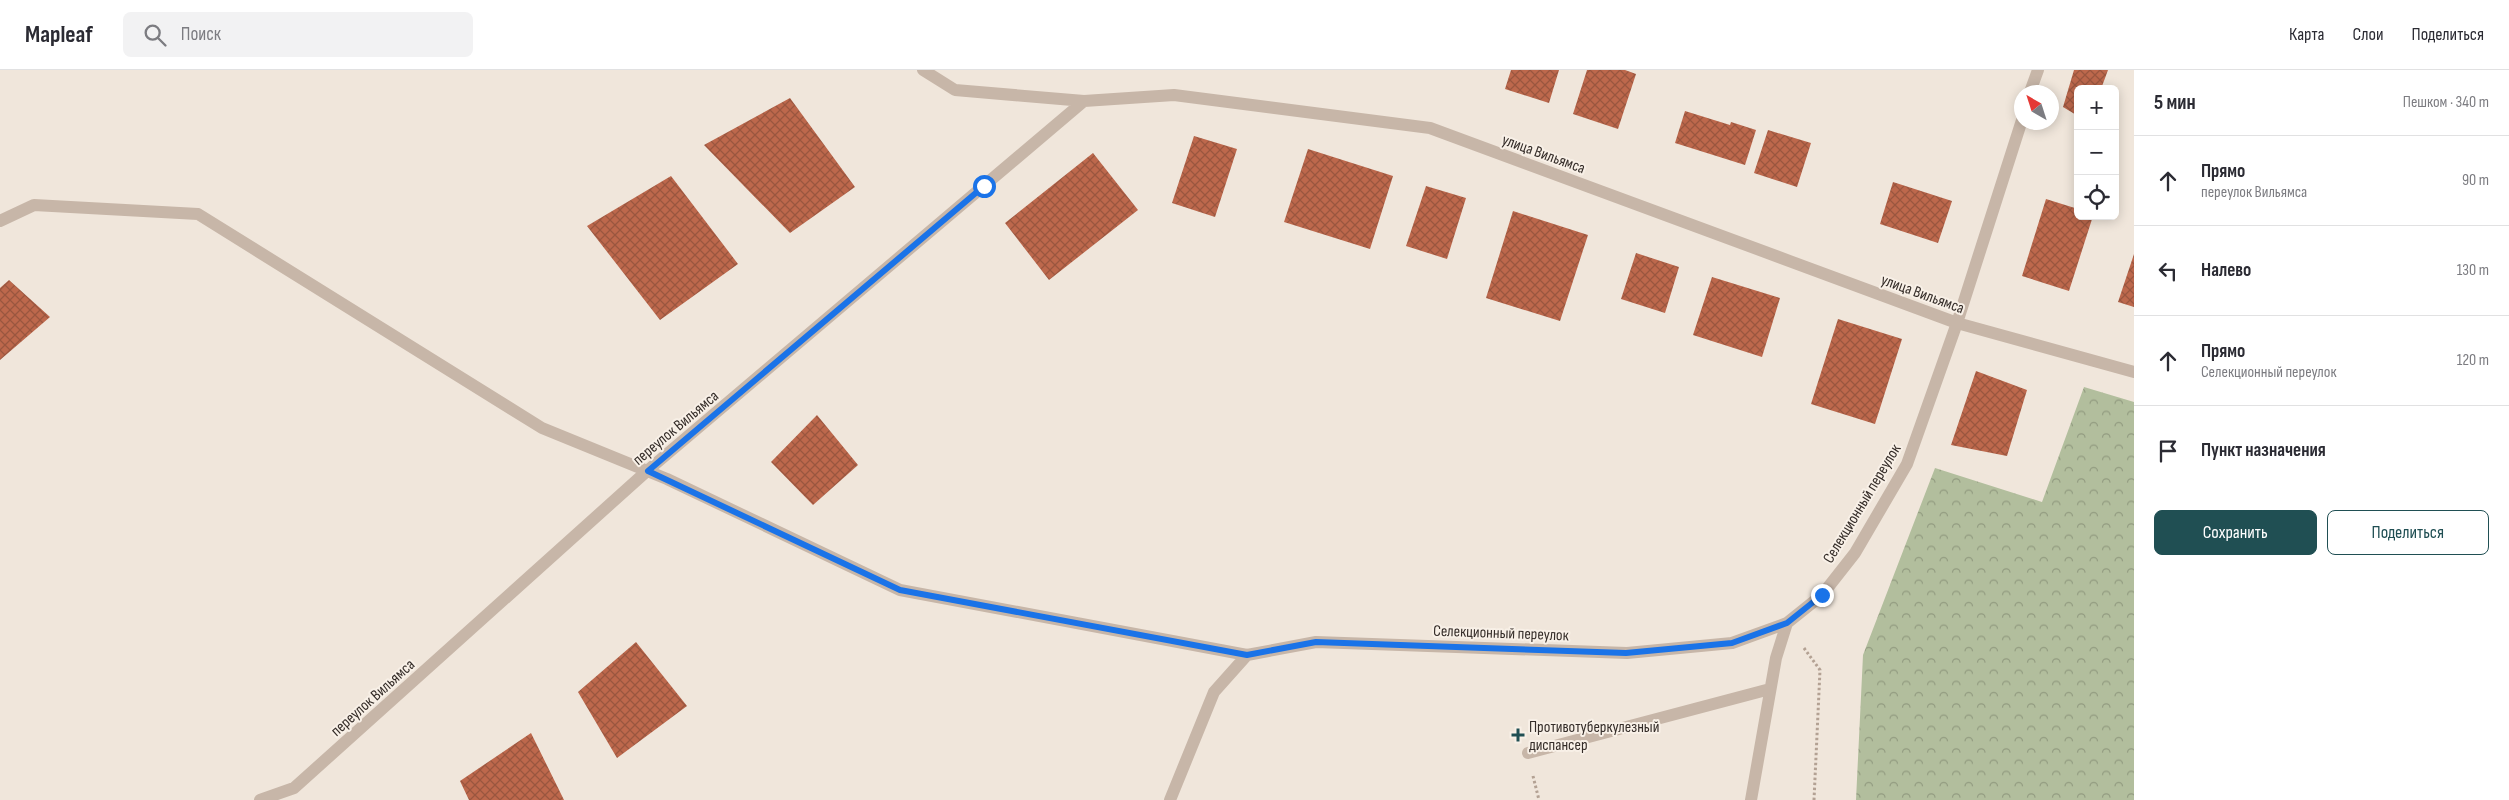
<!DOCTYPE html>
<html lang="ru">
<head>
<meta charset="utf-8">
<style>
  :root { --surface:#fff; --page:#f2f2f3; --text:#2b2b33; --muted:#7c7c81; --line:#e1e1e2; --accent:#204f53 }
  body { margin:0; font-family:"Sofia Sans Condensed",sans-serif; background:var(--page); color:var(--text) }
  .controls { position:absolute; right:15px; top:15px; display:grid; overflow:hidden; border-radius:8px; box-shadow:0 2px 12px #0003 }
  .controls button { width:45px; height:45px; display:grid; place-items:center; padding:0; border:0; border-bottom:1px solid var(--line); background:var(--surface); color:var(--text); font:25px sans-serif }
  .compass { position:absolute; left:2014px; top:15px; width:45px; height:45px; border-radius:50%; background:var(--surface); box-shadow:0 2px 12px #0003; rotate:321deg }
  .stop { position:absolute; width:15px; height:15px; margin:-11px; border:4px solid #1a73e8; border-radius:50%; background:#fff }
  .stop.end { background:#1a73e8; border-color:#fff; box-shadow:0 1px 5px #0008 }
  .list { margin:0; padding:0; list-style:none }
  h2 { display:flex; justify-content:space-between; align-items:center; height:65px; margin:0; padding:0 20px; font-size:21px }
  h2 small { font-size:16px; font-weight:400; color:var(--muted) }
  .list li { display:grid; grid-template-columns:32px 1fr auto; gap:15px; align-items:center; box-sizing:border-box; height:90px; padding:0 20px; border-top:1px solid var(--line) }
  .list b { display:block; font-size:19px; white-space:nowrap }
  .list p { margin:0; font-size:16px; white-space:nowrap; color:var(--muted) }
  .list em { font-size:16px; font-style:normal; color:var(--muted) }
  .actions { display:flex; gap:10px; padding:15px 20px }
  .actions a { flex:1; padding:11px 0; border:1px solid var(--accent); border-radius:8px; text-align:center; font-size:18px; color:var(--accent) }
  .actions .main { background:var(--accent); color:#fff }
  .icon { flex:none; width:28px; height:28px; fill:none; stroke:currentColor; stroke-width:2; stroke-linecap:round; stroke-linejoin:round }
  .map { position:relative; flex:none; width:2134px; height:730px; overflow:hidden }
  header { display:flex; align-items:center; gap:30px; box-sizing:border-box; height:70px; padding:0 25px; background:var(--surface); border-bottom:1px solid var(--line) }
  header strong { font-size:24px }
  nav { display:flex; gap:28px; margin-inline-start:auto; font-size:18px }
  .search { width:350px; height:45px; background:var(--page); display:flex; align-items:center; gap:12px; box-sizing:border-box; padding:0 18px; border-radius:8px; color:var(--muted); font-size:19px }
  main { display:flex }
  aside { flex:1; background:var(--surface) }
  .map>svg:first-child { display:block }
  .forest { fill:url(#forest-crowns) }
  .building { fill:url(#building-cross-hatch) }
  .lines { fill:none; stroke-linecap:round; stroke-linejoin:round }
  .path { stroke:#b3a193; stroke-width:3; stroke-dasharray:2.5 2.5; stroke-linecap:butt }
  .minor { stroke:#c7b6a8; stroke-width:12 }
  .route { stroke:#1a73e8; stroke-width:6 }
  .poi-dot { fill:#204f53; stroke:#f8f0e7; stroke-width:2 }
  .labels { text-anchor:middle; stroke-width:4; stroke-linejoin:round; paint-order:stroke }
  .street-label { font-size:16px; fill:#342c28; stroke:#f8f0e7 }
  .poi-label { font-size:16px; fill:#342c28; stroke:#f8f0e7; text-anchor:start }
</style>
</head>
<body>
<header>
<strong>Mapleaf</strong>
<div class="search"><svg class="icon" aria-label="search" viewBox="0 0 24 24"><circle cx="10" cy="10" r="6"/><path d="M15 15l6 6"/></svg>Поиск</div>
<nav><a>Карта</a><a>Слои</a><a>Поделиться</a></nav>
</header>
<main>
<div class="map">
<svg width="2134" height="730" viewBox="0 0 2134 730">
  <defs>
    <pattern id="forest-crowns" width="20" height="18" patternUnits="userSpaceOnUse" patternTransform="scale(1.25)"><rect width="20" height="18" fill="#b2be9d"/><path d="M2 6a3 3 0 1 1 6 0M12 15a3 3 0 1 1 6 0" fill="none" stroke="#929b80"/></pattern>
    <pattern id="building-cross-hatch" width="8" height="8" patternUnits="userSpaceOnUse" patternTransform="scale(1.25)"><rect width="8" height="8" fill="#bd684c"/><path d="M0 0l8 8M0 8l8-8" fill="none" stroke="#9a563f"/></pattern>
  </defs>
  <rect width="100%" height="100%" fill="#f0e6db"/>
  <path class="forest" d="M2084 317 2134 332V730H1856L1863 585 1935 398 2042 432Z"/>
  <path class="building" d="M1511 0H1559L1549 33 1505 19Z
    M1587 0H1625L1636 4 1618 59 1573 44Z
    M2074 0H2108L2101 19H2078V46L2063 37Z
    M790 28 855 117 790 163 704 75Z
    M1685 41 1730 55 1731 52 1756 60 1745 95 1675 73Z
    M1768 60 1811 73 1797 117 1754 103Z
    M1194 66 1237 79 1215 147 1172 133Z
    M1308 79 1393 106 1370 179 1284 152Z
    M1093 83 1138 140 1049 210 1005 153Z
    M671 106 738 194 660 250 587 156Z
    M1893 112 1952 131 1938 173 1880 154Z
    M1426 116 1466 128 1447 189 1406 176Z
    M2046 129 2078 139V146H2093L2069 221 2022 206Z
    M1513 141 1588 165 1560 251 1486 228Z
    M1636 183 1679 197 1665 243 1621 229Z
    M2134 184V237L2118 232Z
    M1712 207 1780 228 1762 287 1693 265Z
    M9 210 50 247 0 290V218Z
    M1838 249 1902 269 1875 354 1811 334Z
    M1976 301 2027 320 2007 386 1951 375Z
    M817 345 858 395 813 435 771 392Z
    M636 572 687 636 617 688 578 622Z
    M531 663 564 730H469L460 711Z"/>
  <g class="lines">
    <path class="path" d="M1804 578 1820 600 1814 730
      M1533 706 1539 730"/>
    <path class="minor" d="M923 0 955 20 1084 31 1174 25 1430 58 1957 253 2134 302
      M2030 22 2038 0
      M0 151 34 135 198 144 542 358 667 409 900 520 1247 585 1316 572 1627 583 1732 573 1787 553 1822 525 1855 483 1907 394 1957 253 2022 50
      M1528 683 1770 619
      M260 730 294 718 647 401 1084 31
      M1170 730 1214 622 1247 585
      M1751 730 1776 588 1787 553"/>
  </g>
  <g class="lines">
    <path class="route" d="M984 116 648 401 900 520 1247 585 1316 572 1626 583 1732 573 1787 553 1822 525"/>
  </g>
  <path class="poi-dot" d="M1515.5 657.5h5v5h5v5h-5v5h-5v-5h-5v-5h5z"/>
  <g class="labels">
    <g class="street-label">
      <text transform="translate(1544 83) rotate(20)" y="6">улица Вильямса</text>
      <text transform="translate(1923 223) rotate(20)" y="6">улица Вильямса</text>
      <text transform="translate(675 357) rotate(-40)" y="6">переулок Вильямса</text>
      <text transform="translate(1861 433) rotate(-59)" y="6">Селекционный переулок</text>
      <text transform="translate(1501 562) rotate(2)" y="6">Селекционный переулок</text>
      <text transform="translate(372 627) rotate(-42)" y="6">переулок Вильямса</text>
    </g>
    <g class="poi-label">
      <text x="1529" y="662">Противотуберкулезный<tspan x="1529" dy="18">диспансер</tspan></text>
    </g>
  </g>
</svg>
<div class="controls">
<button>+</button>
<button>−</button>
<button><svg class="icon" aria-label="locate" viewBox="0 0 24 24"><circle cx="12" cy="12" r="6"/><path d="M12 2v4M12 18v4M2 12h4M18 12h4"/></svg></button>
</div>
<svg class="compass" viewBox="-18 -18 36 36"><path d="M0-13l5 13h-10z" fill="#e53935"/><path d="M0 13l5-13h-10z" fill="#7c7c81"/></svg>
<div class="stop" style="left:984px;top:116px"></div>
<div class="stop end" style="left:1822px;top:525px"></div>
</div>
<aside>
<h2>5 мин<small>Пешком · 340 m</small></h2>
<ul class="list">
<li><svg class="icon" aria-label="ahead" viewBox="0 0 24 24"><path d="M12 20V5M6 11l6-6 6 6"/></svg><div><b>Прямо</b><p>переулок Вильямса</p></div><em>90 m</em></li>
<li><svg class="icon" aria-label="left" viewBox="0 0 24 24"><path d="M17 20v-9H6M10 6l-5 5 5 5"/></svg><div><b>Налево</b></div><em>130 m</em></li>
<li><svg class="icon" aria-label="ahead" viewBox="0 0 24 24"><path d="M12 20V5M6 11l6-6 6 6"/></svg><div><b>Прямо</b><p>Селекционный переулок</p></div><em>120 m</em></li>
<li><svg class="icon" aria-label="arrive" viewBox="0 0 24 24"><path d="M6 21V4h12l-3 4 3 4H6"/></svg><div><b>Пункт назначения</b></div></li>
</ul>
<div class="actions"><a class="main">Сохранить</a><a>Поделиться</a></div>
</aside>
</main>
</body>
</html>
